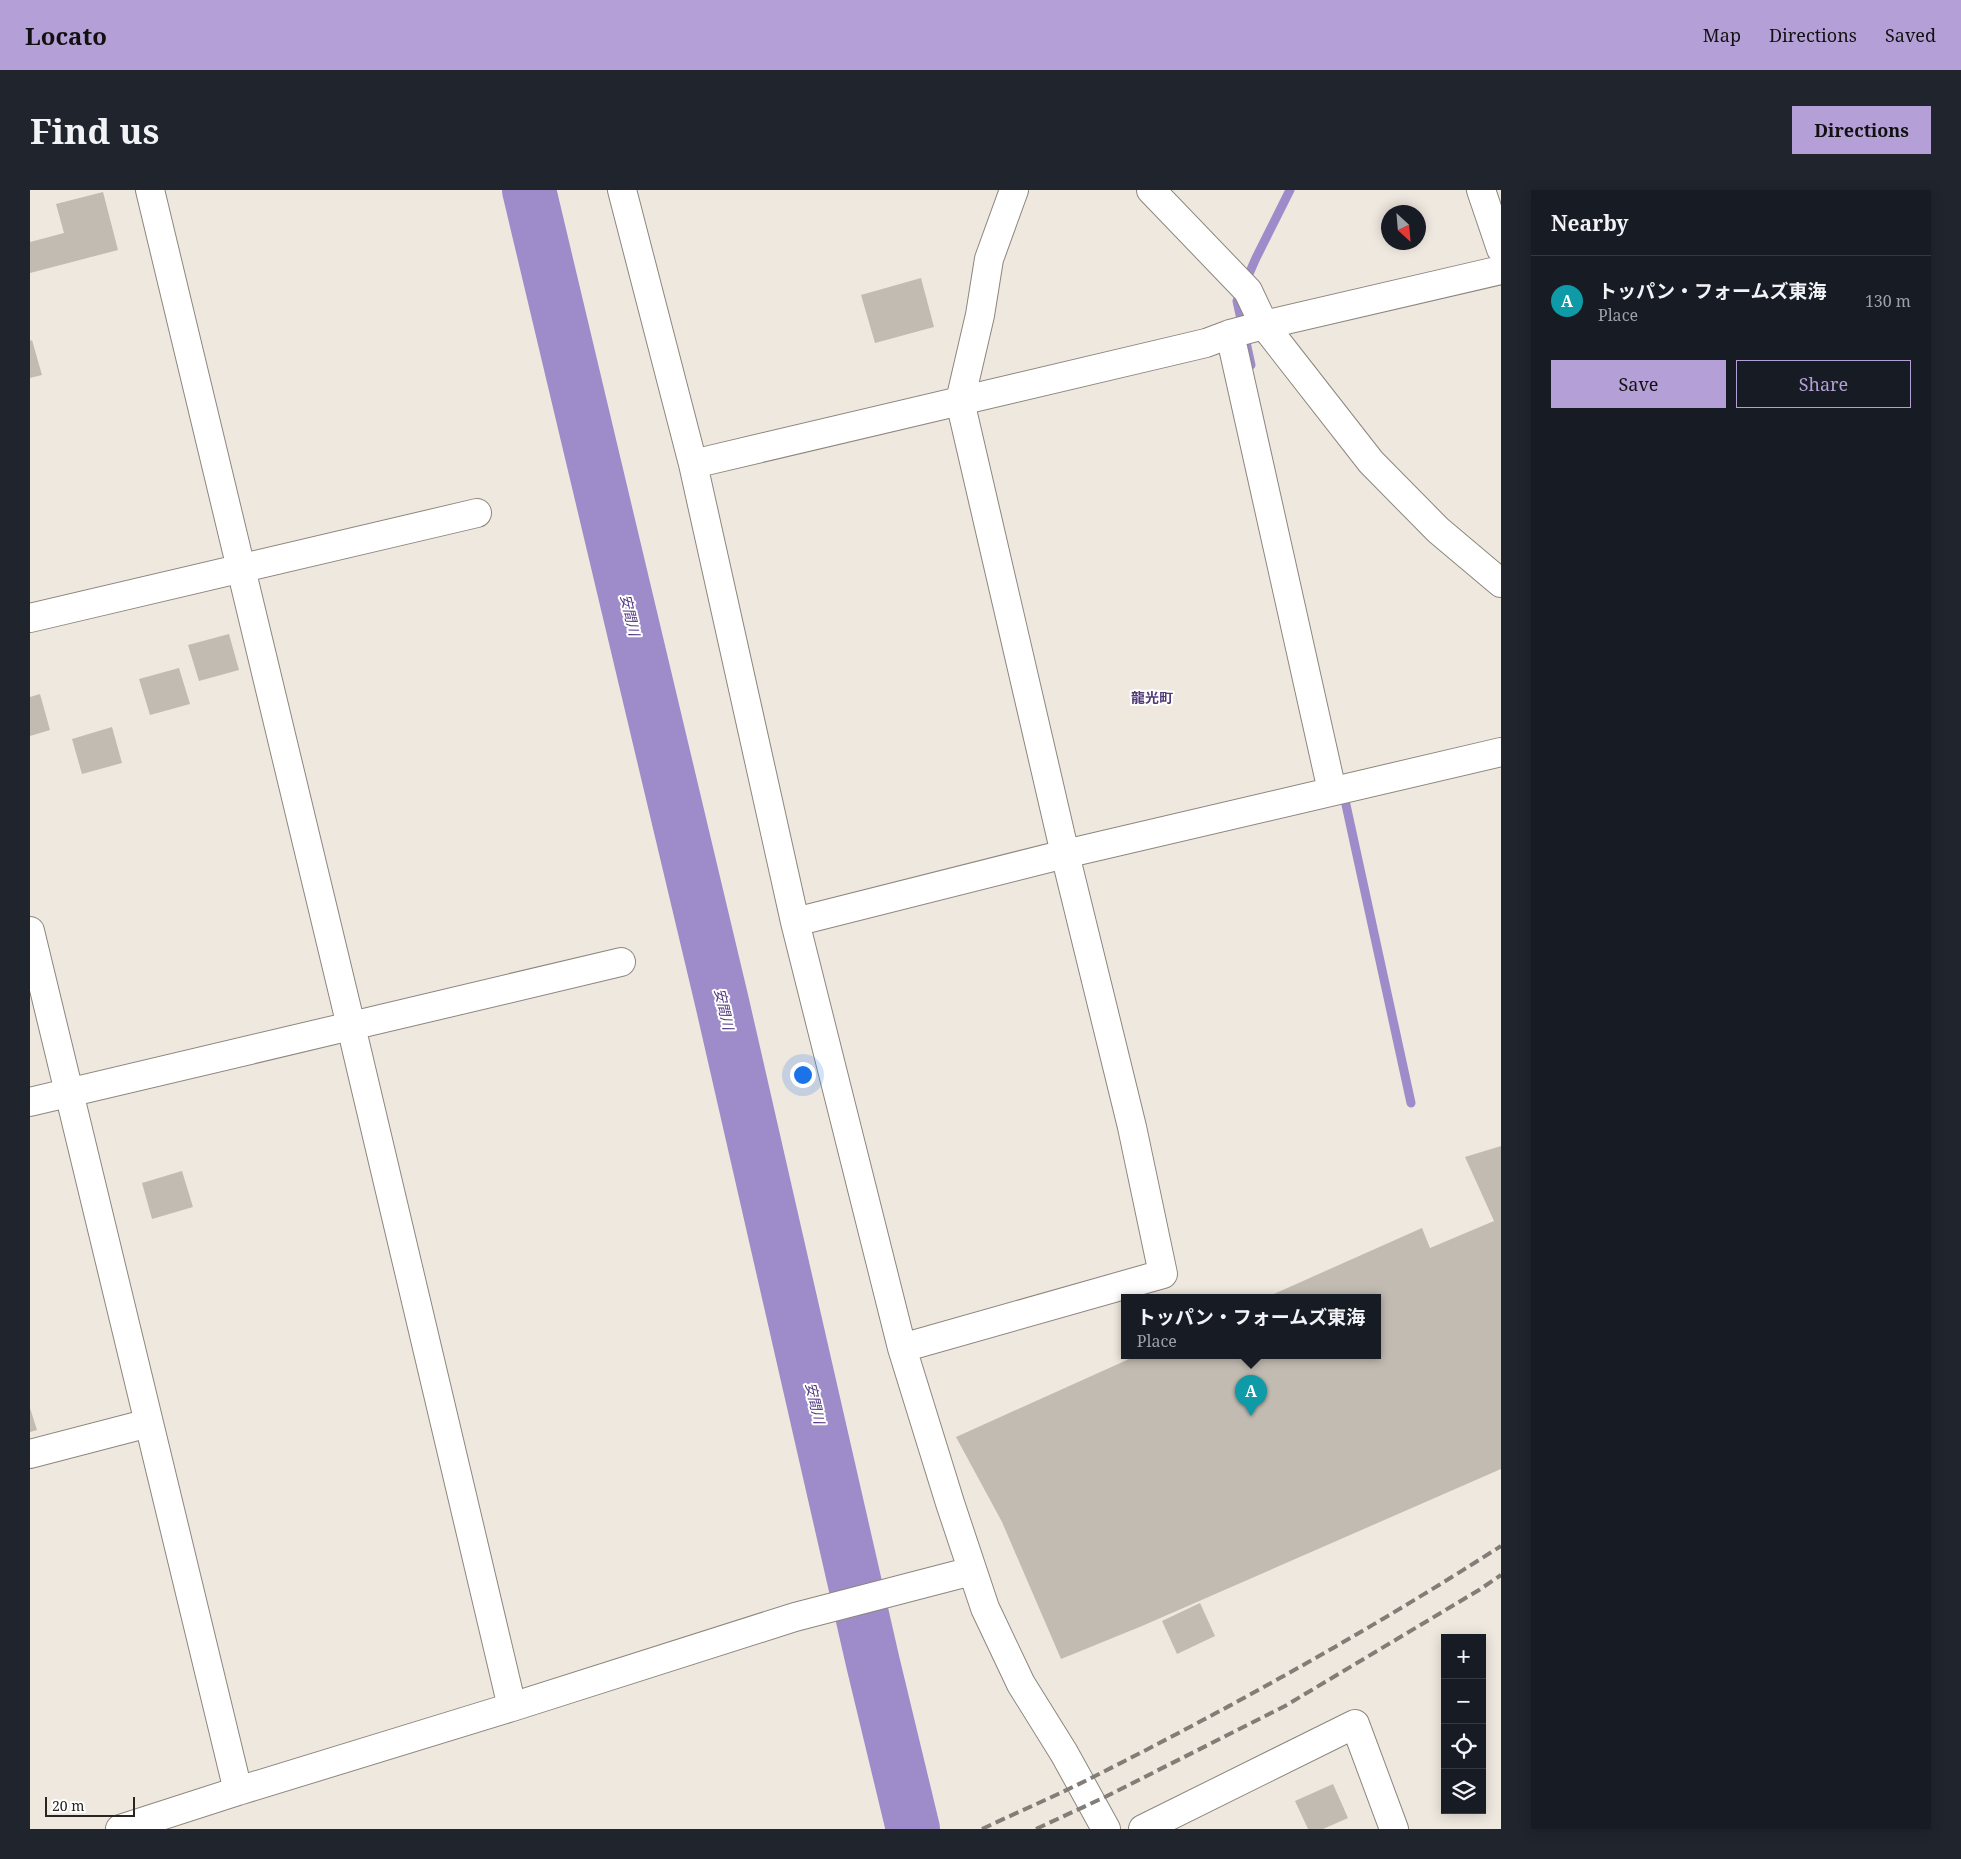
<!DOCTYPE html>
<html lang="en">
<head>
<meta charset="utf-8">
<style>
  :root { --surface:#171b24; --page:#20242c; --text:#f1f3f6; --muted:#9ea1a6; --line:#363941; --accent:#b49fd6 }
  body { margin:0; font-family:"Noto Serif","Noto Sans JP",serif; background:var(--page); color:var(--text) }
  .controls { position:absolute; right:15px; bottom:15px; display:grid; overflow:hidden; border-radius:0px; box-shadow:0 2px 12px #0003 }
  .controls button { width:45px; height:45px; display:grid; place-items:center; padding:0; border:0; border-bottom:1px solid var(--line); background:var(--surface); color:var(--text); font:25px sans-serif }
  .compass { position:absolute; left:1351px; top:15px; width:45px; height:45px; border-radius:50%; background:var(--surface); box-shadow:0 2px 12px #0003; rotate:154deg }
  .scale { position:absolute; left:15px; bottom:12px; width:90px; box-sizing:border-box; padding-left:5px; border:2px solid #282522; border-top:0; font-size:14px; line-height:18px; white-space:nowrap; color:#282522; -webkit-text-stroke:4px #fff; paint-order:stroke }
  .you { position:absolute; left:772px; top:884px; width:18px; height:18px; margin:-12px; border:4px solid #fff; border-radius:50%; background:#1a73e8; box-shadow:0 0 0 8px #1a73e833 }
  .badge { display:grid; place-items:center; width:32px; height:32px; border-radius:50%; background:var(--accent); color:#fff; font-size:16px; font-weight:700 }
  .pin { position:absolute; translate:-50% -41px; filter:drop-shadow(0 1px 2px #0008) }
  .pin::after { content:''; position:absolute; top:26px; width:18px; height:15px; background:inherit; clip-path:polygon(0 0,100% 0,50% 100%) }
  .popup { position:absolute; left:1091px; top:1104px; width:260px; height:65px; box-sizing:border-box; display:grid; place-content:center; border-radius:0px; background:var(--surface); filter:drop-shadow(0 1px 4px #0005); font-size:16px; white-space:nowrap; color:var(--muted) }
  .popup b { font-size:19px; color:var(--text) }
  .popup::after { content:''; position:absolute; left:50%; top:100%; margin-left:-10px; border:10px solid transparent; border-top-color:var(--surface) }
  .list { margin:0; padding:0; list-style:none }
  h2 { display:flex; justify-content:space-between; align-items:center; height:65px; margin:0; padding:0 20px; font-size:21px }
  h2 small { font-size:16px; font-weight:400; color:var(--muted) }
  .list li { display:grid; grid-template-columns:32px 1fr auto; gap:15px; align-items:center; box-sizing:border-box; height:90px; padding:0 20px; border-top:1px solid var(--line) }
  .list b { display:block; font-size:19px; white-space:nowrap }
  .list p { margin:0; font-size:16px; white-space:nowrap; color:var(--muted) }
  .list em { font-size:16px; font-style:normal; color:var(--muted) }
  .actions { display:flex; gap:10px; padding:15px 20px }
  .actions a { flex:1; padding:11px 0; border:1px solid var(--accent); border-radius:0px; text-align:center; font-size:18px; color:var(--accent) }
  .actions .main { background:var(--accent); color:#111 }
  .icon { flex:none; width:28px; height:28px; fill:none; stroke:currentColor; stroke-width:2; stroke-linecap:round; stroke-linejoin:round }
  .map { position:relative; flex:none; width:1471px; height:1639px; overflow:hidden; border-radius:0px }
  header { display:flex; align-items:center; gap:30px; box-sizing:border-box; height:70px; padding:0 25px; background:var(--accent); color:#111 }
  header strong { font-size:24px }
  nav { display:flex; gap:28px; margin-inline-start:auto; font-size:18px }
  .intro { display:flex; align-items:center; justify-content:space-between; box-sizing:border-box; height:120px; padding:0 30px }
  h1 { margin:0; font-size:35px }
  .button { padding:12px 22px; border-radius:0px; background:var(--accent); color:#111; font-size:18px; font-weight:700 }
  main { display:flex; gap:30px; padding:0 30px }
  aside { flex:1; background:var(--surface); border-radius:0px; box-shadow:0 2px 12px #0003 }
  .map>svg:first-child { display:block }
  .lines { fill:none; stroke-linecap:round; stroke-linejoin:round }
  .stream { stroke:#9e8bc9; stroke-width:9 }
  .river { stroke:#9e8bc9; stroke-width:54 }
  .building { fill:#c2bbb2 }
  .minor-casing { stroke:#8d867e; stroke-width:30 }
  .minor { stroke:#fff; stroke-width:28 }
  .rail { stroke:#827d77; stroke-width:4; stroke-dasharray:10 5; stroke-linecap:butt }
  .labels { text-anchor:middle; stroke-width:4; stroke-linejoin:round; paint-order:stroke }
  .water-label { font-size:14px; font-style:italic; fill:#50357f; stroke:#fff }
  .neighbourhood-label { font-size:14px; font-weight:bold; fill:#4f3a77; stroke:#fff }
</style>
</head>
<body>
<header>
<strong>Locato</strong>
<nav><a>Map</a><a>Directions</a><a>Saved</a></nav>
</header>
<div class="intro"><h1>Find us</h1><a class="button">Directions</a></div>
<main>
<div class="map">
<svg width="1471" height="1639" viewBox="0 0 1471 1639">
  <rect width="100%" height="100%" fill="#efe8df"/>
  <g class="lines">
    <path class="stream" d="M1221 175 1207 111 1226 68 1260 0
      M1313 601 1381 913"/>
    <path class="river" d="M499 0 692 812 843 1473 883 1639"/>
  </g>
  <path class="building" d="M73 2 88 60 0 83V52L34 43 26 14Z
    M891 88 904 137 845 153 831 105Z
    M2 150 12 185 0 188V151Z
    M199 444 209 480 169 491 158 455Z
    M149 478 160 514 120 525 109 489Z
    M10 504 20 540 0 546V507Z
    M82 537 92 573 52 584 42 549Z
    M1471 956V1279L1112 1436 1031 1469 972 1332 926 1247 1108 1165H1347V1107H1237L1392 1038 1400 1058 1464 1031 1435 967Z
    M152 981 163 1017 122 1029 112 993Z
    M0 1218 7 1240 0 1242Z
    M1170 1413 1185 1446 1147 1464 1132 1431Z
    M1303 1594 1318 1628 1293 1639H1278L1265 1611Z"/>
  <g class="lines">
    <defs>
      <path id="minor" d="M592 0 663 274 765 732 872 1158 920 1313 955 1418 991 1494 1034 1563 1076 1639
        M1121 0 1218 101 1234 135 1341 272 1408 340 1471 393
        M1451 0 1471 59
        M1200 144 1302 601
        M663 274 1176 153 1200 144 1234 135 1471 80
        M0 428 447 323
        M765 732 1035 664 1471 562
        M0 741 208 1601 482 1517 765 1427 942 1381
        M0 912 321 836 120 0
        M872 1158 1133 1084 1102 937 1035 664 930 211 950 125 959 69 984 0
        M0 1264 119 1233
        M482 1517 321 836 591 772
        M90 1639 208 1601
        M1113 1639 1325 1534 1364 1639"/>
    </defs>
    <use href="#minor" class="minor-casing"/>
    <use href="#minor" class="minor"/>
    <path class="rail" d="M952 1639C990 1621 1028 1605 1065 1586 1204 1516 1340 1440 1471 1356
      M1006 1639 1075 1607 1255 1516 1449 1400 1471 1385"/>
  </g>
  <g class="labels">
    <g class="water-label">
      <text transform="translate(600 425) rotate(77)" y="5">安間川</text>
      <text transform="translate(694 819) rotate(77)" y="5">安間川</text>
      <text transform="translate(785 1213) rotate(77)" y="5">安間川</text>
    </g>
    <g class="neighbourhood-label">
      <text x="1122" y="513">龍光町</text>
    </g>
  </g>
</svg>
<div class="controls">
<button>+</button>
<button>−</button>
<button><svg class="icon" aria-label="locate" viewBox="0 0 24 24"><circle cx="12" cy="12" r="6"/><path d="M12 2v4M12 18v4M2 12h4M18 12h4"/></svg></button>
<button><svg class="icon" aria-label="layers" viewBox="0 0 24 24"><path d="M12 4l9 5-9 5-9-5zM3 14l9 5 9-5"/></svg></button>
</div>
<svg class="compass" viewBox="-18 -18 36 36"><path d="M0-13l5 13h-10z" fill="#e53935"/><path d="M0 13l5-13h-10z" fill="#9ea1a6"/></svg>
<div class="scale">20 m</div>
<div class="you"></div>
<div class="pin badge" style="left:1221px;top:1226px;background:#0f9aa8">A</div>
<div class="popup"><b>トッパン・フォームズ東海</b>Place</div>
</div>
<aside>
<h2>Nearby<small></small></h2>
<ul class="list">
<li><span class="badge" style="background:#0f9aa8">A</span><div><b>トッパン・フォームズ東海</b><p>Place</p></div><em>130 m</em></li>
</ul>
<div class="actions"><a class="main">Save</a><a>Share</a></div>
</aside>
</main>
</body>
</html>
